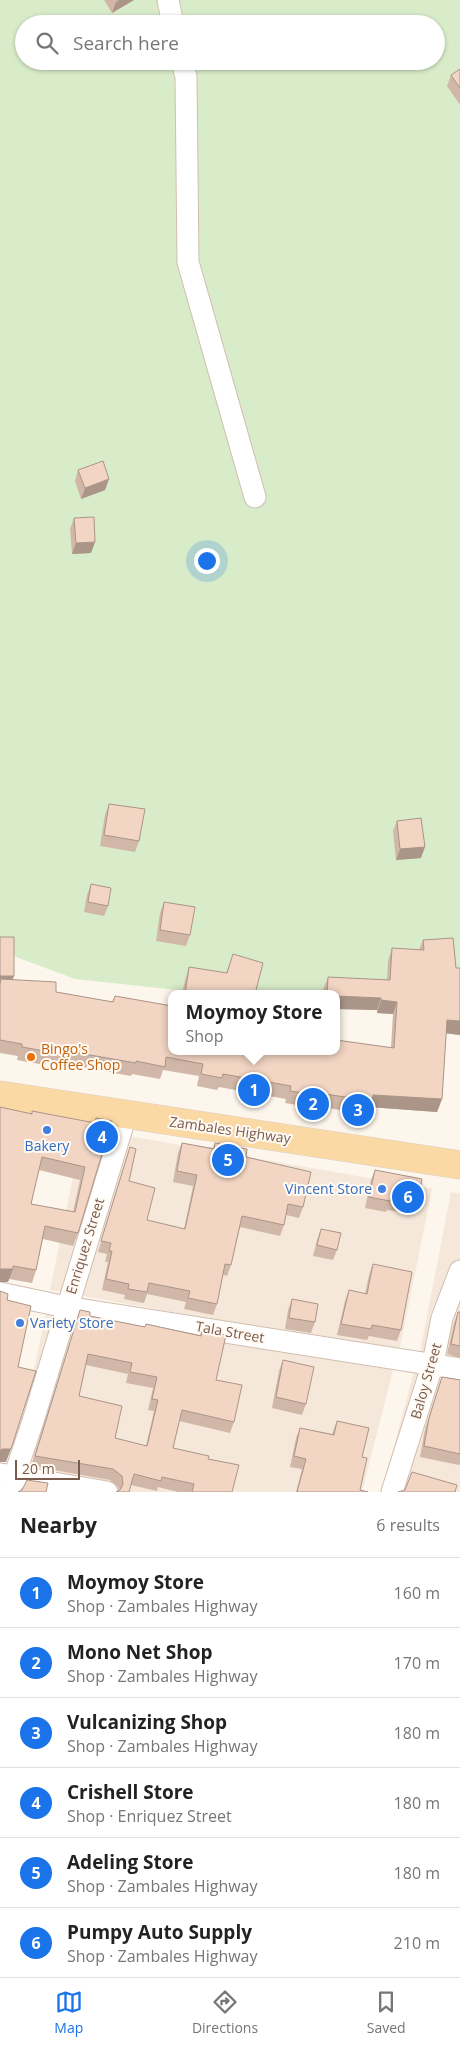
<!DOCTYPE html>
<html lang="en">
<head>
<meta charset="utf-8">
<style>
  :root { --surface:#fff; --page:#f2f2f2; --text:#222; --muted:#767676; --line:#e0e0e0; --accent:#1a73e8 }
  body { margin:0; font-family:"Open Sans",sans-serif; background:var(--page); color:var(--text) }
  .scale { position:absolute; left:15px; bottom:12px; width:65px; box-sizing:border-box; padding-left:5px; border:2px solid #7a5c4d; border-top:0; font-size:14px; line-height:18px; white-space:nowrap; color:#7a5c4d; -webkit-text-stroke:4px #fffaf3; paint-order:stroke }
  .you { position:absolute; left:206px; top:560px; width:18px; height:18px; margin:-12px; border:4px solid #fff; border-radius:50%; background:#1a73e8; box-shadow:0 0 0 8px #1a73e833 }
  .badge { display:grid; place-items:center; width:32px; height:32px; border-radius:50%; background:var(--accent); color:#fff; font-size:16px; font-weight:700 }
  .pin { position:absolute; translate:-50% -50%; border:2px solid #fff; box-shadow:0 1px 5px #0006 }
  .popup { position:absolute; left:168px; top:990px; width:172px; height:65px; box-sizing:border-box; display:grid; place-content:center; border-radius:10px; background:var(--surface); filter:drop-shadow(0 1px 4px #0005); font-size:16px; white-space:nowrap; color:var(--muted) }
  .popup b { font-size:19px; color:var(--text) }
  .popup::after { content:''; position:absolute; left:50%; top:100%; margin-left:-10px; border:10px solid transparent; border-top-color:var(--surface) }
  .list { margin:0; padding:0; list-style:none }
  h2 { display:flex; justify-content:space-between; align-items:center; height:65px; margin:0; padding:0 20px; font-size:21px }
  h2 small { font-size:16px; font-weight:400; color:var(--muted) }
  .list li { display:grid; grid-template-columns:32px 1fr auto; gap:15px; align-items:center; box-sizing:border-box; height:70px; padding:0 20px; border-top:1px solid var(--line) }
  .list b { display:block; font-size:19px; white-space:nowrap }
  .list p { margin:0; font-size:16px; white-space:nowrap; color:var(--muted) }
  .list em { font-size:16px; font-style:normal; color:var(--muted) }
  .icon { flex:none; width:28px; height:28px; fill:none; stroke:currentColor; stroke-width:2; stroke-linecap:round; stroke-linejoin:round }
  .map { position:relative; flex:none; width:460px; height:1492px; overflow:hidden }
  .search { position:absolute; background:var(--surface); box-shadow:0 1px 4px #0004; left:15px; right:15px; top:15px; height:55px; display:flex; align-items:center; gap:12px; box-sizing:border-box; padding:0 18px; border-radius:28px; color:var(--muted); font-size:19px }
  .sheet { height:485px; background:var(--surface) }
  nav { display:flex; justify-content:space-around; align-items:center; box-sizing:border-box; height:70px; border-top:1px solid var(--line); background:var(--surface); font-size:14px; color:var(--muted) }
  nav a { display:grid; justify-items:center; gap:2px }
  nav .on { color:var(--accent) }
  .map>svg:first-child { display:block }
  .residential { fill:#f5e8da }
  .green { fill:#d8ecc9; fill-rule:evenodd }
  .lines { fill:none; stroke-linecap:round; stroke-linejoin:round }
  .street-casing { stroke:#d1beb0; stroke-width:23 }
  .primary-casing { stroke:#dad1cd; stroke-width:29 }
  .street { stroke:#fff; stroke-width:21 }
  .primary { stroke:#fbd9a5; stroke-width:28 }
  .wall { fill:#d1b7a8; fill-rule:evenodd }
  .shaded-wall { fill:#aa9588 }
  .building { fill:#f3d5c3; stroke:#aa9588; fill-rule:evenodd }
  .food-dot { fill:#e8710a; stroke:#fffaf3; stroke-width:2 }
  .shop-dot { fill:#3f7fe0; stroke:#fffaf3; stroke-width:2 }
  .labels { text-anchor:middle; stroke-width:4; stroke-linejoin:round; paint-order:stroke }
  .food-label { font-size:14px; fill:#c56008; stroke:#fffaf3; text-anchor:start }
  .street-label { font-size:14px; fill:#7a5c4d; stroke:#fffaf3 }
  .shop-label { font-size:14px; fill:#366cbe; stroke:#fffaf3 }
</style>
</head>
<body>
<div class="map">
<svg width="460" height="1492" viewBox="0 0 460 1492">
  <rect width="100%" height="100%" fill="#fdf6ec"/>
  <path class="residential" d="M83 1128 432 1189 399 1353 50 1290Z
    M451 1192 460 1194V1364L419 1357Z
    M47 1309 393 1370 362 1492H117L12 1472Z
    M414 1371 460 1379V1492H382Z"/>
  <path class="green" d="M0 0H460V1019L337 1006 336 994H214L75 979 0 951ZM24 24H436V61H24Z"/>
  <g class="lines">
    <defs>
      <path id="street" d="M168 0 173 24
        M182 61 186 77 188 262 255 497
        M0 1293 66 1307 460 1369
        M1 1474 107 1492
        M9 1492 33 1421 126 1115
        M392 1492 433 1363 442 1318 460 1271"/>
      <path id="primary" d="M0 1095 460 1165"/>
    </defs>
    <use href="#street" class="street-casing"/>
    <use href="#primary" class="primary-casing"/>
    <use href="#street" class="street"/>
    <use href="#primary" class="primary"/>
  </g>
  <path class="wall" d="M104 0H134L112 13Z
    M460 69V105L447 86 451 75Z
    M78 470 109 479 105 490 81 499 75 481Z
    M74 518 95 542 91 553 72 554 70 529Z
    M109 804 139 841 135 852 100 846 105 815Z
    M397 821 421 858 396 860 393 831Z
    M91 884 108 906 104 916 84 912 87 895Z
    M164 902 190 935 186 946 156 941 160 913Z
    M0 937 14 976 12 980 56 992 112 1002 115 996 172 1051 391 1047 393 1014 377 1013V1010L336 1009V994H323V990L328 977 387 980 388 961 392 948 419 950 423 940 460 1035 446 1033 442 1099 437 1112 369 1107 367 1114 321 1107 320 1109 285 1103 286 1099 219 1087 217 1090 197 1086 199 1076 163 1070 160 1079 132 1074 131 1076 47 1061 45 1065 17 1060 18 1056 0 1053Z
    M233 954 255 994H182L185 980 189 967 226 973Z
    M0 1107 31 1114 94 1123 96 1118 78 1233 73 1246 43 1239 36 1270 32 1283 9 1279 8 1282H0ZM39 1170 80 1180 73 1212 31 1204Z
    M182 1143 213 1148 215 1143 246 1157 303 1207 299 1218 286 1215 284 1225 280 1236 240 1227 231 1265 227 1276 223 1275 217 1304 213 1315 184 1309 186 1302 147 1294 144 1303 124 1299 125 1295 102 1290 108 1262H105L107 1254 98 1252 130 1147 129 1181 147 1220 184 1229 193 1186 173 1182 178 1153Z
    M375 1170 417 1204 413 1214 387 1210 386 1212 365 1208 371 1180Z
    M321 1229 337 1250 333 1260 313 1256 317 1240Z
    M373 1264 401 1330 397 1341 369 1336 367 1340 337 1335 345 1301 349 1290 365 1294 369 1275Z
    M292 1299 315 1322 311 1333 285 1329 288 1310Z
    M80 1310 90 1316 145 1327 146 1324 200 1335 202 1330 216 1380 234 1422 230 1433 179 1421 173 1448 208 1459 232 1492H178L158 1487 157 1491 131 1485 119 1490 118 1487 110 1480 31 1466ZM86 1365 128 1374 126 1383 153 1388 148 1410 154 1411 146 1446 115 1438 79 1396Z
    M458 1312H460V1358L447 1354 454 1323Z
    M283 1360 306 1404 302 1415 272 1408 279 1371Z
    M442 1377 460 1380V1463L459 1465 420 1457 425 1429Z
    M337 1421 362 1457 360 1490 368 1492H296L302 1469 290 1467 296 1438 300 1428 332 1434Z"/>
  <path class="shaded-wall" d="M119 0H134L112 13 116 2Z
    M109 479 105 490 81 499 85 488Z
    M95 542 91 553 72 554 76 543Z
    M425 847 421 858 396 860 400 849Z
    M0 976H14L10 986 1 979 0 981Z
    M336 996 381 998 377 1010 336 1009Z
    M381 1000 397 1002 393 1014 377 1013Z
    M447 1020 460 1021V1035L443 1033Z
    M373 1095 442 1099 437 1112 369 1107Z
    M0 1269H13L8 1282H0Z
    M2 1449H11L6 1462H0V1451Z"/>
  <path class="building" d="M460 69V88L451 75Z
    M103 461 109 479 85 488 78 470Z
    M94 517 95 542 76 543 74 518Z
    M109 804 145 809 139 841 104 835Z
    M421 818 425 847 400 849 397 821Z
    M91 884 111 888 108 906 88 902Z
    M164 902 195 907 190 935 160 930Z
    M0 937H14V976H0Z
    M453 938 456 968H460V1021L447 1020 442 1099 373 1095 372 1101 325 1094V1096L290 1091 291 1086 223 1074 222 1078 201 1074 203 1064 166 1057 165 1067 136 1061V1063L50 1048V1052L22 1047V1044L0 1040V984L1 979 56 982V992L113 1002 115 996 172 1006V1051H336V1040L394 1048 397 1002 381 1000V998L336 996V994H327L328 977 390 980 392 948 424 950 423 940Z
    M233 954 263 963 255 994H185L189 967 227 973Z
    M0 1107 32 1114V1111L95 1123 96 1118 112 1121 78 1233 45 1226 36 1270 13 1266V1269H0ZM42 1157 85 1167 75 1212 31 1204Z
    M182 1143 214 1149 215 1143 247 1149 246 1157 311 1172 303 1207 288 1204 284 1225 242 1216 231 1265 225 1264 217 1304 188 1298 190 1291 149 1283 147 1292 128 1289 129 1284 106 1279 112 1251H109L111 1243 101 1241 130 1147 136 1149 129 1181 155 1188 147 1220 185 1229 197 1175 177 1171Z
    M375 1170 422 1179 417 1204 391 1199 390 1201 369 1197Z
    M321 1229 341 1233 337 1250 317 1245Z
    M373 1264 412 1272 401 1330 372 1325 371 1329 341 1324 349 1290 367 1294Z
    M0 1291 8 1294 7 1300 31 1306 18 1367 36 1371 11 1449H2L0 1451Z
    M292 1299 318 1304 315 1322 289 1318Z
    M80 1310 90 1312V1316L145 1327 146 1324 201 1336 202 1330 226 1335 216 1380 242 1385 234 1422 182 1410 173 1448 209 1456 208 1459 239 1465 232 1492H192L194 1484 162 1477 161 1481 134 1474 129 1492H116L120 1490 123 1484 122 1476 113 1469 35 1456ZM88 1354 132 1363 130 1372 157 1377 152 1399 158 1400 147 1446 115 1438 122 1406 79 1396Z
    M458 1312H460V1346L451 1344Z
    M283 1360 314 1367 306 1404 276 1397Z
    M442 1377 460 1380V1454L424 1446 429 1418Z
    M337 1421 369 1428 362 1457 367 1458 360 1490 368 1492H297L306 1459 294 1456 300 1428 334 1435Z
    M412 1472 457 1485 455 1492H398L405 1490Z
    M27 1480 48 1483 46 1492H18L22 1490Z"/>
  <circle class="food-dot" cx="31" cy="1057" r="5"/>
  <g class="shop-dot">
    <circle cx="47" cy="1130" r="5"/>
    <circle cx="382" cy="1189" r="5"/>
    <circle cx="20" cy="1323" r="5"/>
  </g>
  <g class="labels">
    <g class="food-label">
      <text x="41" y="1054">Bingo's<tspan x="41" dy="16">Coffee Shop</tspan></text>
    </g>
    <g class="street-label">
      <text transform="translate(230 1130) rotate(8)" y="5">Zambales Highway</text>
      <text transform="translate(85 1246) rotate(-73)" y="5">Enriquez Street</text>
      <text transform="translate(230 1332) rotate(10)" y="5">Tala Street</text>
      <text transform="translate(426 1381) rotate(-74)" y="5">Baloy Street</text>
    </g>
    <g class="shop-label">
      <text x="47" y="1151">Bakery</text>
      <text x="372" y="1194" text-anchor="end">Vincent Store</text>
      <text x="30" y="1328" text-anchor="start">Variety Store</text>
    </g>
  </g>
</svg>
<div class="scale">20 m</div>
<div class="you"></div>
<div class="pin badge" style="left:254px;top:1090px">1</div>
<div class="popup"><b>Moymoy Store</b>Shop</div>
<div class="pin badge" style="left:313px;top:1104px">2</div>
<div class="pin badge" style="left:358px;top:1110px">3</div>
<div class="pin badge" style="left:102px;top:1137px">4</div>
<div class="pin badge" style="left:228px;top:1160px">5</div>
<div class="pin badge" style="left:408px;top:1197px">6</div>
<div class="search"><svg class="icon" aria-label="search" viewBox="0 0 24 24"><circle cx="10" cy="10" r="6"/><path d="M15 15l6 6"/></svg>Search here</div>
</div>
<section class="sheet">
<h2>Nearby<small>6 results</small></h2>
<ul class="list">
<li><span class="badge">1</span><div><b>Moymoy Store</b><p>Shop · Zambales Highway</p></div><em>160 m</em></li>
<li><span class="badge">2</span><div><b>Mono Net Shop</b><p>Shop · Zambales Highway</p></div><em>170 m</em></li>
<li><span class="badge">3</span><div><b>Vulcanizing Shop</b><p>Shop · Zambales Highway</p></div><em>180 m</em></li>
<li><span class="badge">4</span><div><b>Crishell Store</b><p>Shop · Enriquez Street</p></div><em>180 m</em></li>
<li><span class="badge">5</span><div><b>Adeling Store</b><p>Shop · Zambales Highway</p></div><em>180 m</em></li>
<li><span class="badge">6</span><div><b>Pumpy Auto Supply</b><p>Shop · Zambales Highway</p></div><em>210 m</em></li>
</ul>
</section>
<nav>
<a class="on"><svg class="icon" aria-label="map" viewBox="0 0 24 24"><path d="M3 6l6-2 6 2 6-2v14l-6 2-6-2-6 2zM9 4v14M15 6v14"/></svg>Map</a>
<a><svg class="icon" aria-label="directions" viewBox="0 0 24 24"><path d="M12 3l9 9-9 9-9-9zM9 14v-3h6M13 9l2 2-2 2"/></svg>Directions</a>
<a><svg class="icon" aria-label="saved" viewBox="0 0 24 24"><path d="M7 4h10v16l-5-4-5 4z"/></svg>Saved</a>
</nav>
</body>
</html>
